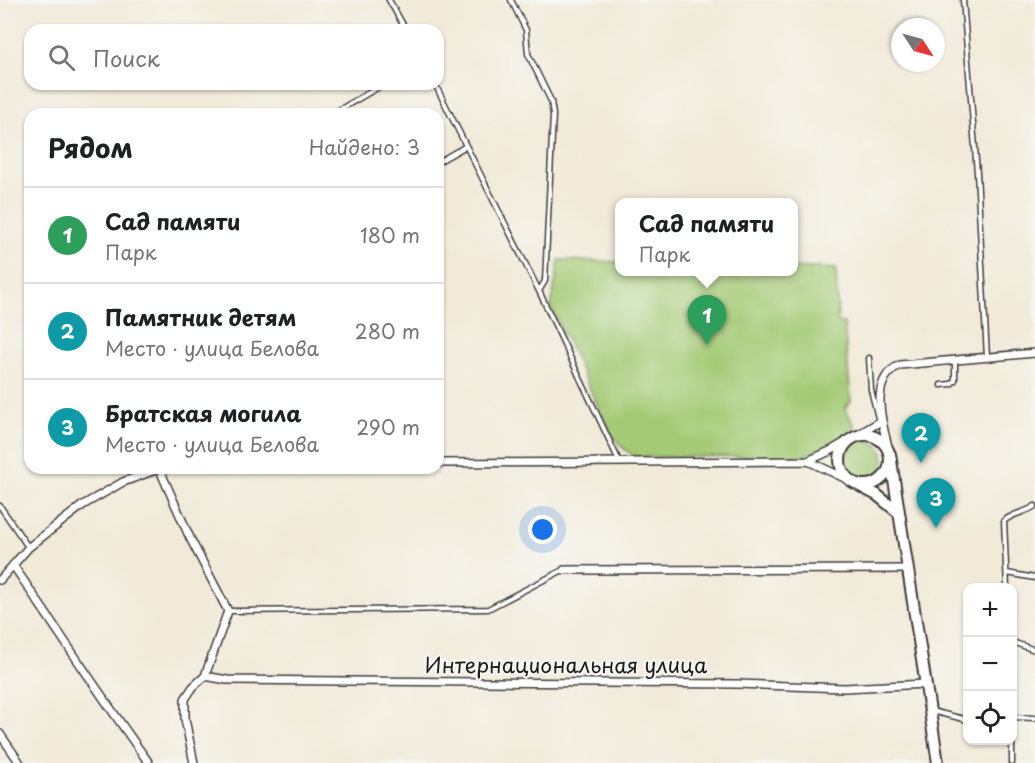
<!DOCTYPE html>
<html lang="ru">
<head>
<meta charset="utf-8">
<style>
  :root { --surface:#fff; --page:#f2f2f2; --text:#202124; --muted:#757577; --line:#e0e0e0; --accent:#ea580c }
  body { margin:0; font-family:"Playpen Sans",sans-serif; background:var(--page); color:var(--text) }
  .controls { position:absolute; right:18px; bottom:18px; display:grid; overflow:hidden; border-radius:12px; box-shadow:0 2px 4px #0004 }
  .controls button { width:54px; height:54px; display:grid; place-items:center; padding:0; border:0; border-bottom:2px solid var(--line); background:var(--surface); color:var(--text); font:30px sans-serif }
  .compass { position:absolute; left:891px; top:18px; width:54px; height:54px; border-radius:50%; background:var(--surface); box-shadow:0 2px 4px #0004; rotate:126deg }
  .you { position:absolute; left:543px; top:530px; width:21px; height:21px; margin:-15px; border:4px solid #fff; border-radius:50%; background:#1a73e8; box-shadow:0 0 0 9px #1a73e833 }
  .badge { display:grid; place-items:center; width:39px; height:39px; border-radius:50%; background:var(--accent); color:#fff; font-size:20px; font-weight:700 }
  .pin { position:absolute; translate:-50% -50px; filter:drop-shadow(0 2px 3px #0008) }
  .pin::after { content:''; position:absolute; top:32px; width:21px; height:18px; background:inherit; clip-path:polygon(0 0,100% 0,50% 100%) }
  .popup { position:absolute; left:615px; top:198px; width:183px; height:78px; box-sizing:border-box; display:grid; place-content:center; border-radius:12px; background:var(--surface); filter:drop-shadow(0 2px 4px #0005); font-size:20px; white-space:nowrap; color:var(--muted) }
  .popup b { font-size:22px; color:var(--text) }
  .popup::after { content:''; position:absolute; left:50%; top:100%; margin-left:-12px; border:12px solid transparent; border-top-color:var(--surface) }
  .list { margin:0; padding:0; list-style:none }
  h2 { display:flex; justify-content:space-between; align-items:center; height:78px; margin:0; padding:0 24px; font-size:26px }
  h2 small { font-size:20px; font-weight:400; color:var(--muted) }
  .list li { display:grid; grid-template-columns:39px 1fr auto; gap:18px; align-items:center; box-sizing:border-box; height:96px; padding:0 24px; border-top:2px solid var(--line) }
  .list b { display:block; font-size:22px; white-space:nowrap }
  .list p { margin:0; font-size:20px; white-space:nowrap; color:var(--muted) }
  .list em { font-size:20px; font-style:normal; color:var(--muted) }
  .icon { flex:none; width:33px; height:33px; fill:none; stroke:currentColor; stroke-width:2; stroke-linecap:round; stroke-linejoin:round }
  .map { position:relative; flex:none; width:1035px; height:763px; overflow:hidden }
  .search { position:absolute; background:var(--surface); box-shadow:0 2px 4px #0004; left:24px; top:24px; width:420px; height:66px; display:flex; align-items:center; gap:15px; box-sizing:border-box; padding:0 21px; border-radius:18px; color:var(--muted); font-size:22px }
  .panel { position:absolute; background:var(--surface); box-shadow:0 2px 4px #0004; left:24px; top:108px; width:420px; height:366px; border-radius:18px }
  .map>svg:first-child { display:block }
  .green { fill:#a4ca75; stroke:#607348; stroke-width:1.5 }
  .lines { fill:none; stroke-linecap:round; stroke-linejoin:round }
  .service-casing { stroke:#3c3b38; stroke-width:7 }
  .minor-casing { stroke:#3c3b38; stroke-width:10 }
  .secondary-casing { stroke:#3c3b38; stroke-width:14 }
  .service { stroke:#fff; stroke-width:4 }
  .minor { stroke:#fff; stroke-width:7 }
  .secondary { stroke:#fff; stroke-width:10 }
  .labels { text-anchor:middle; stroke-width:4.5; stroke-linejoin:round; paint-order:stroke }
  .street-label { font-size:21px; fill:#1c1c1c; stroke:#f6f6f2 }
</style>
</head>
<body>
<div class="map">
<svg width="1035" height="763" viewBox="0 0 1035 763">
  <rect width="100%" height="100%" fill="#f6f6f2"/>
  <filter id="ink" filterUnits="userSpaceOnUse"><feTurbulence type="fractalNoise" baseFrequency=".0167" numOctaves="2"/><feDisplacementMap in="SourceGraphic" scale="12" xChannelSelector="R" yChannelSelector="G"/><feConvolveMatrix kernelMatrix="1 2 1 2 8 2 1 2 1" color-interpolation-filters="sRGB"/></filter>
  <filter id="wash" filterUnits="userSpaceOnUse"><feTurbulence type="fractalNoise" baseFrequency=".008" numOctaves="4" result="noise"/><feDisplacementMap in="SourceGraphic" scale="24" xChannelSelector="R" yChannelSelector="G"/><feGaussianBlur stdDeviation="1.35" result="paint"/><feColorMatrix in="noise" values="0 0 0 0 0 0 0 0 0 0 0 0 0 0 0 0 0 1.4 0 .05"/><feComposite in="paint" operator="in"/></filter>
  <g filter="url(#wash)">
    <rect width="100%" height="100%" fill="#f1ead8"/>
    <path class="green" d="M559 260 620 262V272H794V267L836 269 838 323H844L851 401 845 408 856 428 832 444 805 456 637 457C625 452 618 444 611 434L551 307Z
      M844 460a20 20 0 1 1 40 0a20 20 0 1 1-40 0Z"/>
  </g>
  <g filter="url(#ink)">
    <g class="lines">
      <defs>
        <path id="service" d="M389 0 406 30
          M511 0 526 30 528 54 551 101 553 115 545 281 539 291
          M963 0 977 173 987 357
          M435 84 539 291 619 461
          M332 114 384 84
          M438 162 466 146
          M438 210V211
          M869 358 871 390 879 422
          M941 385 951 384 955 380V361
          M0 506 28 547
          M1007 573 1035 578
          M1007 588 1004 521C1013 513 1025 513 1035 506
          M228 611 488 609 563 570
          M1012 642 1035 650
          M931 711 968 720
          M1012 717 1035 718
          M1012 740V763"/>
        <path id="minor" d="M890 454C883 427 867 380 900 365L1035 353
          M808 461 851 481
          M438 463 808 461 832 450 881 421
          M159 468 190 538 228 611 205 676 193 687 185 699V719L194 763
          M13 565C58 631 102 698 149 763
          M564 570 908 569
          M0 580 29 547 83 505 123 482 161 468
          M205 676 227 680 738 684 844 688 926 684
          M0 734 20 763"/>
        <path id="secondary" d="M840 460a25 25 0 1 1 50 0a25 25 0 1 1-50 0Z
          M890 454 938 763
          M860 486 877 495 899 513"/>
      </defs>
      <use href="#service" class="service-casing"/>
      <use href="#minor" class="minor-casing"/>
      <use href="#secondary" class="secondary-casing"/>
      <use href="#service" class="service"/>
      <use href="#minor" class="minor"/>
      <use href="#secondary" class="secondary"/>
    </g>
  </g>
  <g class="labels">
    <g class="street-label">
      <text x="566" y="673">Интернациональная улица</text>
    </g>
  </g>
</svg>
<div class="controls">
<button>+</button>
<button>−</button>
<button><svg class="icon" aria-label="locate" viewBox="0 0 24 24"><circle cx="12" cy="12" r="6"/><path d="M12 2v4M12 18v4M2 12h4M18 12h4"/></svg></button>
</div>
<svg class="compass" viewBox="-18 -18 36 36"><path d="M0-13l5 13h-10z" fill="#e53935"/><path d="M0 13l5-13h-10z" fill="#757577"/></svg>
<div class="you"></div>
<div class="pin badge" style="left:707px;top:345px;background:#2e9e5b">1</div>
<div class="popup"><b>Сад памяти</b>Парк</div>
<div class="pin badge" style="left:921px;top:463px;background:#0f9aa8">2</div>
<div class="pin badge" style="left:936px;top:528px;background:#0f9aa8">3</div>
<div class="search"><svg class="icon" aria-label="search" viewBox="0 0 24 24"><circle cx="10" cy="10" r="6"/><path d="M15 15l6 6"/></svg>Поиск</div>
<section class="panel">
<h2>Рядом<small>Найдено: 3</small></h2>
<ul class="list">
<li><span class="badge" style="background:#2e9e5b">1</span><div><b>Сад памяти</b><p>Парк</p></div><em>180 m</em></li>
<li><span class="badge" style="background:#0f9aa8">2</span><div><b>Памятник детям</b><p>Место · улица Белова</p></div><em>280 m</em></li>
<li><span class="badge" style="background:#0f9aa8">3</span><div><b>Братская могила</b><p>Место · улица Белова</p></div><em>290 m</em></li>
</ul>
</section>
</div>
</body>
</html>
